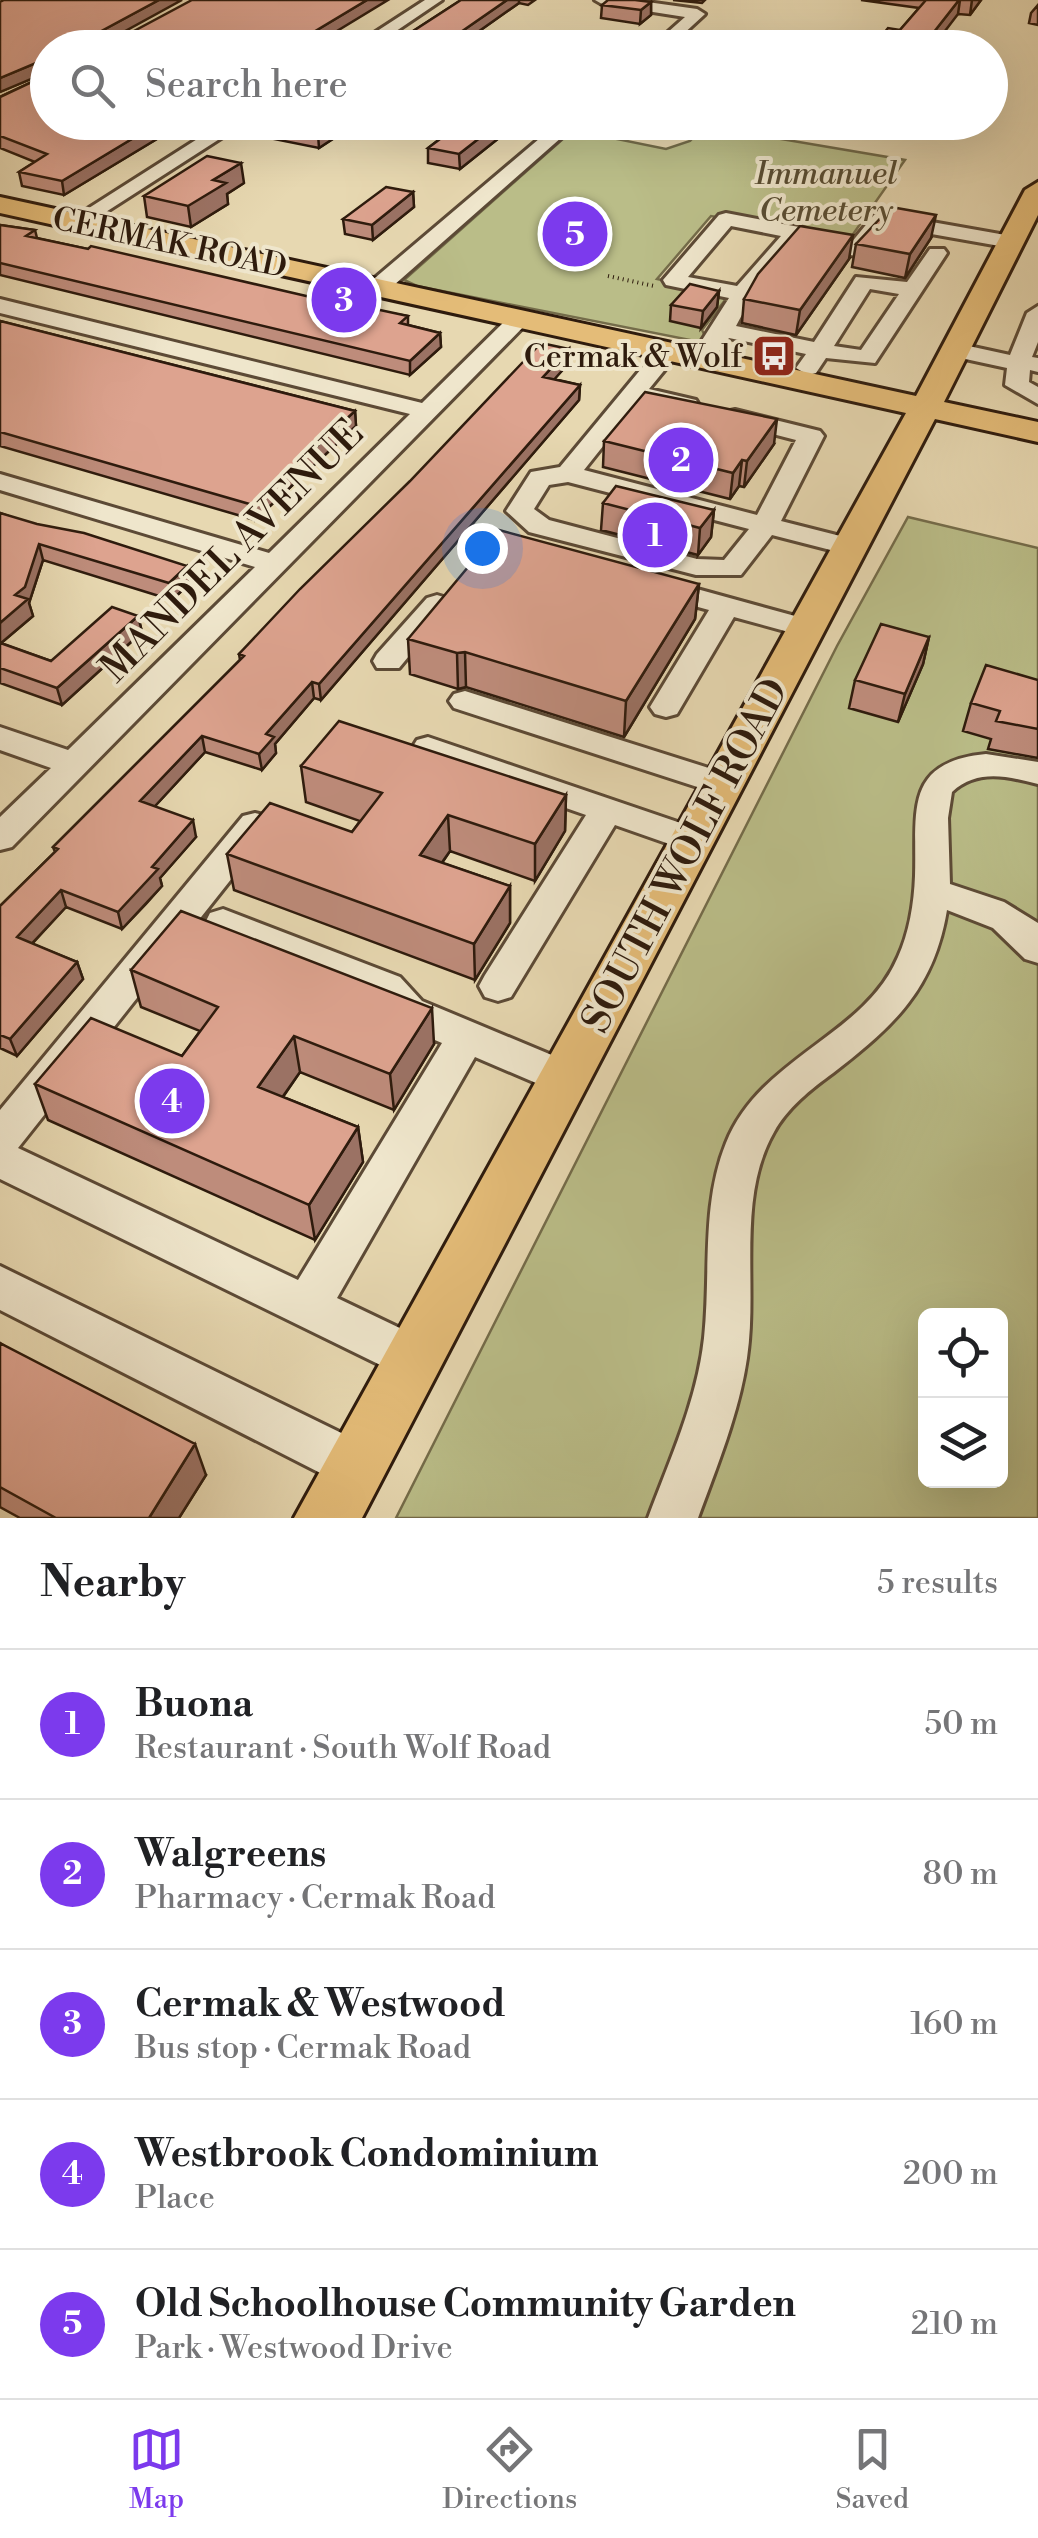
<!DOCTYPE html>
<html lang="en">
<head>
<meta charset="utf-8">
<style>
  :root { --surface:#fff; --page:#f6f6f6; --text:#202124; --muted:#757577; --line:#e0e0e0; --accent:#7c3aed }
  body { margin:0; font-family:"Libre Bodoni",serif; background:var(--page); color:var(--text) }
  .controls { position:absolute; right:30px; bottom:30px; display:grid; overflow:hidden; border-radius:15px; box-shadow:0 10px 40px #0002 }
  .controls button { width:90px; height:90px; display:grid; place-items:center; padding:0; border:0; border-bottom:2px solid var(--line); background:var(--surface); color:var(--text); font:50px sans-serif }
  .you { position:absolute; left:482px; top:548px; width:35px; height:35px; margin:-25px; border:8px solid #fff; border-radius:50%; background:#1a73e8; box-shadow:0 0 0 15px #1a73e833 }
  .badge { display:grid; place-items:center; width:65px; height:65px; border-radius:50%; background:var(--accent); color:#fff; font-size:32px; font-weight:700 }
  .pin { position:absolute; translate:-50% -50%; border:5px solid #fff; box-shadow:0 2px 10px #0006 }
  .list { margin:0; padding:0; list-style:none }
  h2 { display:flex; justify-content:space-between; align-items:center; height:130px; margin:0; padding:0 40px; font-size:42px }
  h2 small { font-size:32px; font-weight:400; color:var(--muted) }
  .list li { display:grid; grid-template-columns:65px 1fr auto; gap:30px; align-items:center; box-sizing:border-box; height:150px; padding:0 40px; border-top:2px solid var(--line) }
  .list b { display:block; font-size:38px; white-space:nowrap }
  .list p { margin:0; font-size:32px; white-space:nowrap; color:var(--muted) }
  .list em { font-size:32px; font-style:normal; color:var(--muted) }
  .icon { flex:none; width:55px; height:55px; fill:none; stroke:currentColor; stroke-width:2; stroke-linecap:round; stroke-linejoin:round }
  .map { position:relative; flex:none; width:1038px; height:1518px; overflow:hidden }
  .search { position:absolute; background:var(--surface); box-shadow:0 10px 40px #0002; left:30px; right:30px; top:30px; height:110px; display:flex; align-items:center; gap:25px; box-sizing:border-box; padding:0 35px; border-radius:55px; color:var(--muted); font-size:38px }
  .sheet { height:880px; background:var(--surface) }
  nav { display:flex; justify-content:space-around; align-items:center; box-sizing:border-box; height:140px; border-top:2px solid var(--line); background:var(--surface); font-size:28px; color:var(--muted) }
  nav a { display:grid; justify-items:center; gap:5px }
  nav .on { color:var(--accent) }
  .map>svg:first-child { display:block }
  .green { fill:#babd88; stroke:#746c4a; stroke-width:2.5; fill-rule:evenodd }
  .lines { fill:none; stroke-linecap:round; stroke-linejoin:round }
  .minor-casing { stroke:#5c4a36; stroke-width:6 }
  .major-casing { stroke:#2e1b0d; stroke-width:6 }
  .path { stroke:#2e1b0d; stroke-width:4; stroke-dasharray:1 4; stroke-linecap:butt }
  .minor { fill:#efe6cc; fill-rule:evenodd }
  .major { fill:#e4bc78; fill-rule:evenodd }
  .wall { fill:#be8c7b; stroke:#2e1b0d; stroke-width:2.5 }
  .shaded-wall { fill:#9b7264; stroke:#2e1b0d; stroke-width:2.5 }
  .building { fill:#dda38f; stroke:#2e1b0d; stroke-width:2.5 }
  .labels { text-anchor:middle; stroke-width:8; stroke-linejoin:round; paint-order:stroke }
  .far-park-label { font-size:32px; font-style:italic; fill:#584c32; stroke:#efe6cc }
  .far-street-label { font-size:32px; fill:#2e1b0d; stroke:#efe6cc }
  .far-poi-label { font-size:32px; fill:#2e1b0d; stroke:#efe6cc; text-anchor:end }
  .street-label { font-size:40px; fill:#2e1b0d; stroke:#efe6cc }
</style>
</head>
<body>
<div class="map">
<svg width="1038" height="1518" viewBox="0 0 1038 1518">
  <rect width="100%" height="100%" fill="#e7d8b1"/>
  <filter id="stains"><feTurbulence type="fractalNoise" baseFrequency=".002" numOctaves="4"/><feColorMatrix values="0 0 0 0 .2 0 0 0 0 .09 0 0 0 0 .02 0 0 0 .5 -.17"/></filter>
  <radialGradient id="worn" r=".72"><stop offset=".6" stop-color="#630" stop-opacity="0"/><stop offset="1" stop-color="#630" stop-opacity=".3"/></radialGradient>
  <path class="green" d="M704 126 905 160 849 240 711 216 657 279 729 295 702 330 706 338 700 342 417 286 404 280 573 130 666 149 690 141Z
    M908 517 1038 548V1518H396L837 646ZM926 1316H1000V1480H926Z"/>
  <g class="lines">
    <defs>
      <path id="minor" d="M425 0H442L371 48H351Z
        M595 0H633L697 9 705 14 668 48H650L685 17 602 4Z
        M224 122H246L84 226H70L67 222Z
        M559 122H579L385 293H369L366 288 369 283Z
        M726 213 799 227 806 229 809 235 851 243 874 215 881 213 1011 236 1021 242 1011 248 886 226 863 254 856 256 795 245 752 296 736 326 814 342 856 277 907 282 930 249H944L947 253 875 363 826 358 816 373 808 375 796 368 806 354 729 338 710 364 702 366 690 359 729 298 666 285 663 280 719 215ZM731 226 781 236 737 286 688 277ZM870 289 899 294 861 350 834 346Z
        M0 299 422 403 512 314 520 312 531 319 12 847 0 850V817L51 768 0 750V727L68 750 255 567 0 490V474L269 553 410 414 0 313Z
        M1038 306V342L1032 357 1038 358V372L1030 370 1029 382 1038 387V404L1005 385 1007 368 947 355 943 350 955 343 1010 355 1027 313Z
        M668 344 680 351 649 389 696 400 699 405 687 412 639 401 584 470 757 515 796 440 726 422 723 417 726 412 735 410 820 431 824 436 781 521 860 541 864 547 860 553 850 555 772 535 741 575H696L529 532 506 511 531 472 560 467 660 346ZM568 482 749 529 724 560 697 559 549 520 534 509 549 485Z
        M657 578 817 622 822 628 817 634 807 637 734 617 677 714 666 717 655 714 650 707 709 610 647 593 643 587 647 581Z
        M437 595 447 598 451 604 447 610 399 668H377L373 661 377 654 427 598Z
        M465 691 734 776 739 784 734 792 722 795 454 708 449 701 454 694Z
        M428 737 704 831 709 840 704 849 692 852 615 825 511 997 498 1001 485 997 479 986 485 975 586 815 417 756 412 748 417 740Z
        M986 754 1038 762V784C1007 776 977 769 952 792L948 818 950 884 1004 902 1038 923V963L1025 959 993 928 947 910C934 989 894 1026 833 1073 811 1089 787 1108 774 1132 736 1198 758 1285 747 1358 739 1413 717 1466 698 1518H648C670 1459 697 1401 704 1338 711 1273 701 1205 726 1143 761 1056 864 1037 898 957 909 933 914 903 915 876 917 812 903 762 986 754Z
        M255 813 267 816 272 825 267 834 18 1148 298 1280 442 1043 394 1023 374 999 210 933 205 923 210 913 223 909 400 977 422 1001 578 1066 584 1078 578 1090 564 1095 475 1057 337 1298 429 1342 436 1358 429 1374 413 1381 0 1179V1110L243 816Z
        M0 1266 372 1448 379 1465 372 1482 355 1489 338 1482 0 1310Z"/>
      <path id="major" d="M1038 182V215L944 402 1038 422V442L935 419 362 1518H294L906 413 0 213V197L916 396 1025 190Z"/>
    </defs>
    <use href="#minor" class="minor-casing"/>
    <use href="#major" class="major-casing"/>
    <path class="path" d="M608 276 654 286"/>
    <use href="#minor" class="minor"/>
    <use href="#major" class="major"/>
  </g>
  <path class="wall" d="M461 0H535L528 5 519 3 458 46 449 45 445 48H387Z
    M673 0H705L702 3Z
    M861 0H981L970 15 958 14 900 30 919 8Z
    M0 2 111 39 185 122 64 195 22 186 19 172 35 162 0 148V97L47 75V72L0 92Z
    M651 2V15L640 24 601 18 602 5Z
    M1038 5V25L1029 23 1031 13Z
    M270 122H354V125L319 148 269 138 267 124Z
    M453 122H519L460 169 428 163V148L441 138V132Z
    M244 183 227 194 228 204 191 227 147 217 144 196Z
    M413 192 414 207 373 240 345 234 343 219Z
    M0 225 35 230 37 238 349 306 408 316V325L440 333 441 347 410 375 0 275Z
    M931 238 905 278 852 267 856 244Z
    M849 259 796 335 742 323 744 299Z
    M719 291 717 307 701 328 670 321 671 305Z
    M0 321 355 411 356 426 255 520 0 446Z
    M569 349 568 364 554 379 580 385 579 400 321 700 314 698 275 744 276 753 262 770 205 752 155 806 196 837 160 878 162 886 146 904 122 929 66 907 32 944 77 962 83 979 17 1056 0 1048V906L55 852 53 847 240 660 239 654Z
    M604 441 774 444 744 487 739 486 730 499 603 467Z
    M603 503 714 510 711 537 698 555 601 530Z
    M0 513 190 583 172 600 43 560 29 603 33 616 1 643 51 661 138 616 142 632 62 705 0 683Z
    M699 584 695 619 624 737 466 687 458 689 410 674 408 639Z
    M929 637 923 664 898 722 849 708 855 680Z
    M1038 680V758L988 749 991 739 963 731 971 703Z
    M301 766 566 795 565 831 535 881 450 851 442 863 510 886V923L475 980 234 890 227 854 352 832 360 821 306 802Z
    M131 970 434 1044 394 1110 300 1072 283 1097 358 1127 363 1162 315 1240 48 1120 35 1084 182 1056 200 1031 141 1007Z
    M0 1343 206 1475 179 1518H20L0 1507Z"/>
  <path class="shaded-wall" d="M159 0H182L96 47 94 35Z
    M367 0H388L309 48H287Z
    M507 0H519V3L458 46V34Z
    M959 0H960L958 14 932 48 930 37Z
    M972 0H981L970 15Z
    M651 2V15L640 24 641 10Z
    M449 33V45L445 48H426Z
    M608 37 607 48H596Z
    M48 58V72L0 92V78Z
    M160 122H185L64 195 62 181Z
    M336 122H354V125L319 148 318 134Z
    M500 122H519L460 169 459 154Z
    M241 163 244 183 227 194 228 204 191 227 188 206 213 180Z
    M413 192 414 207 373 240 372 225Z
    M936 215 931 238 905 278 910 254Z
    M853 235 849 259 796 335 800 310Z
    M719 291 717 307 701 328 703 311Z
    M440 333 441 347 410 375V361Z
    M569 349 568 364 543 392V377Z
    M580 385 579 400 321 700 319 684Z
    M355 411 356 426 255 520 253 505Z
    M777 419 774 444 744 487 747 461Z
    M742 460 739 486 730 499 733 473Z
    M714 510 711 537 698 555 700 528Z
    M39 544 43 560 29 603 33 616 0 644V623Z
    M187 566 190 583 172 600 169 583Z
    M699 584 695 619 624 737 626 701Z
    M138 616 142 632 62 705 57 688Z
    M929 637 923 664 898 722 905 694Z
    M465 652 466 687 458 689 457 653Z
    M312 682 314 698 275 744 276 753 262 770 259 754 266 734Z
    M202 736 205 752 144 818 140 801Z
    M566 795 565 831 535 881V844Z
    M448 815 450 851 422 891 420 855Z
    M193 820 196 837 160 878 162 886 122 929 118 912 152 867Z
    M510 886V923L475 980 474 944Z
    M61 890 66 907 22 954 17 937Z
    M77 962 83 979 17 1056 10 1039Z
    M432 1008 434 1044 394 1110 390 1074Z
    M294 1036 300 1072 265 1122 258 1087Z
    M358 1127 363 1162 315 1240 309 1205Z
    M195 1444 206 1475 179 1518H149Z"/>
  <path class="building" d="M4 0H159L94 35 98 39H119L192 0H367L287 48H48V58L0 78V2Z
    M461 0H507L458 34 449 33 426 48H387Z
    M608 0H635L651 2 641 10 602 5Z
    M926 0H959L930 37 945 39 938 48H872L888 28 900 30Z
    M579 33 608 37 596 48H558Z
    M48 69V122H160L62 181 19 172 47 154 0 136V97L47 75Z
    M270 122H336L318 134 267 124Z
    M453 122H500L459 154 428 148 448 133 441 132Z
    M207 156 241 163 213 180 226 183 188 206 144 196Z
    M386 187 413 192 372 225 343 219Z
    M891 207 936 215 910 254 856 244Z
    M0 225 35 230 26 236 88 249 91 246 349 306 352 304 408 316 400 323 440 333 410 361 0 263Z
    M800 226 853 235 800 310 744 299 758 274Z
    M690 284 719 291 703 311 671 305Z
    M0 321 355 411 253 505 0 432Z
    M541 343 569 349 543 377 580 385 319 684 312 682 266 734 274 737 259 754 202 736 140 801 193 820 152 867 158 869 118 912 61 890 17 937 77 962 10 1039 0 1035V906L58 849 53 847 244 656 239 654 300 589 410 481Z
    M645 392 777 419 747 461 742 460 733 473 604 441Z
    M616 486 714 510 700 528 603 503Z
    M0 513 37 524 84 533 187 566 169 583 39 544 25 587 15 595 28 599 0 623Z
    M499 530 699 584 626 701 465 652 457 653 408 639Z
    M112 607 138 616 57 688 0 668V643L51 661Z
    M881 624 929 637 905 694 855 680Z
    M986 665 1038 680V729L996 721 1000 711 971 703Z
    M339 721 566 795 535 844 448 815 420 855 510 886 474 944 227 854 270 803 352 832 382 793 301 766Z
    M181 911 432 1008 390 1074 294 1036 258 1087 358 1127 309 1205 35 1084 91 1018 182 1056 218 1007 131 970Z
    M0 1343 195 1444 149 1518H56L0 1487Z"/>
  <defs>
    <symbol id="bus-square" viewBox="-11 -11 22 22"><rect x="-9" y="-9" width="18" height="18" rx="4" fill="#8f2418" stroke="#efe6cc"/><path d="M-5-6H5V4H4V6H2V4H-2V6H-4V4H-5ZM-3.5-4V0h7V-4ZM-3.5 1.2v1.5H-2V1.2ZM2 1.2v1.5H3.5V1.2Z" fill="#fff"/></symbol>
  </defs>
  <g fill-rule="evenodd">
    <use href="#bus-square" x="749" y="331" width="50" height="50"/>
  </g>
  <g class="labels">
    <g class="far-park-label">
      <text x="826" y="184">Immanuel<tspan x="826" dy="37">Cemetery</tspan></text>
    </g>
    <g class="far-street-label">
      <text transform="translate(170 242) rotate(12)" y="11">CERMAK ROAD</text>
    </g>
    <g class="far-poi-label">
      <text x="742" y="367">Cermak &amp; Wolf</text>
    </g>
    <g class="street-label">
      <text transform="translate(231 550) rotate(-45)" y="14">MANDEL AVENUE</text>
      <text transform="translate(684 855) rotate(-62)" y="14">SOUTH WOLF ROAD</text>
    </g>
  </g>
  <rect width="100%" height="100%" filter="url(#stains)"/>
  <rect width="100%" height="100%" fill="url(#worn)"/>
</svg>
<div class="controls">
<button><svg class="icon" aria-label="locate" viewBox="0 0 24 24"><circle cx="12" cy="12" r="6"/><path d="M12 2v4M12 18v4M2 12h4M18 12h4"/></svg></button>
<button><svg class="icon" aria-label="layers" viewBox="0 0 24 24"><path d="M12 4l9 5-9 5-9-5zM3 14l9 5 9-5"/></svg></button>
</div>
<div class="you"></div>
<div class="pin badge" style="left:655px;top:535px">1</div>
<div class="pin badge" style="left:681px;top:460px">2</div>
<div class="pin badge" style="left:344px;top:300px">3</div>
<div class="pin badge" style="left:172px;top:1101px">4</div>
<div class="pin badge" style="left:575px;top:234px">5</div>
<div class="search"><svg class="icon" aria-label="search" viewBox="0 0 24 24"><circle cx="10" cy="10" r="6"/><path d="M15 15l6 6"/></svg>Search here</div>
</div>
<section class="sheet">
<h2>Nearby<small>5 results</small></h2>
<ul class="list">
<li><span class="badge">1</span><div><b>Buona</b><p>Restaurant · South Wolf Road</p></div><em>50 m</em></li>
<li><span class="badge">2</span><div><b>Walgreens</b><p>Pharmacy · Cermak Road</p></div><em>80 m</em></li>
<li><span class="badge">3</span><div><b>Cermak &amp; Westwood</b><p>Bus stop · Cermak Road</p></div><em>160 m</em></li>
<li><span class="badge">4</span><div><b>Westbrook Condominium</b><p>Place</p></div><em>200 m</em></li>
<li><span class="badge">5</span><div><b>Old Schoolhouse Community Garden</b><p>Park · Westwood Drive</p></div><em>210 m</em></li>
</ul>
</section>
<nav>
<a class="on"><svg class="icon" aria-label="map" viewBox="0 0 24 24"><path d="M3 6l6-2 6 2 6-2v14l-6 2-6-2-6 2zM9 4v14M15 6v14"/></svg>Map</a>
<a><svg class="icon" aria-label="directions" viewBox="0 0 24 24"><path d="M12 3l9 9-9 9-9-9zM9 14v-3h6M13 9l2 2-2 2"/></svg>Directions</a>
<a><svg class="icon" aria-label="saved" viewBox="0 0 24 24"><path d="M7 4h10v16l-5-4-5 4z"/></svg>Saved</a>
</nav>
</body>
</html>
